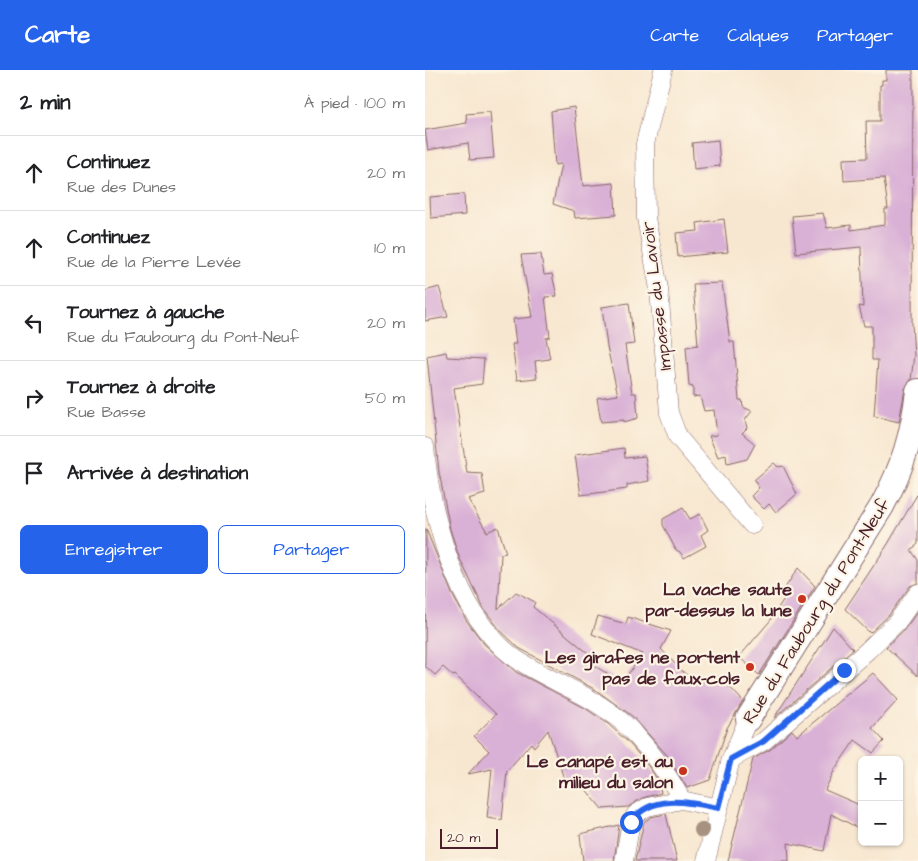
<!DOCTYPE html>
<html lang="fr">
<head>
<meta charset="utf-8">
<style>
  :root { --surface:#fff; --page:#f6f6f6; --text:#202124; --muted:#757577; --line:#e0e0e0; --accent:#2563eb }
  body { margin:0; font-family:"Architects Daughter",sans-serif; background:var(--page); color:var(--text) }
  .controls { position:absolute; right:15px; bottom:15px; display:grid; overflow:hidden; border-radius:8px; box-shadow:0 1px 4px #0004 }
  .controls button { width:45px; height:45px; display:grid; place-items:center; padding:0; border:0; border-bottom:1px solid var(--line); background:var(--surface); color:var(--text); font:25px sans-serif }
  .scale { position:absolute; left:15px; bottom:12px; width:58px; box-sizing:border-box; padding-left:5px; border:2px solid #4a1f2b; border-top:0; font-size:14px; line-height:18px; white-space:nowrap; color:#4a1f2b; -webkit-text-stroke:4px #fcf5e5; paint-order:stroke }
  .stop { position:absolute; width:15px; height:15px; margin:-11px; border:4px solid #2563eb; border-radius:50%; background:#fff }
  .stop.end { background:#2563eb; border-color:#fff; box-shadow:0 1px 5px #0008 }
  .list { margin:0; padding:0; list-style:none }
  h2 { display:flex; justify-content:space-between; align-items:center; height:65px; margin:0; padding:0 20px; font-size:21px }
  h2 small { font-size:16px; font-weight:400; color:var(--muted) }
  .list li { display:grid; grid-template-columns:32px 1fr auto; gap:15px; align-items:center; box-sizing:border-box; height:75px; padding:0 20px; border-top:1px solid var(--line) }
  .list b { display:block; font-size:19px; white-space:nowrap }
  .list p { margin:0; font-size:16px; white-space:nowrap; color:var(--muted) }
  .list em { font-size:16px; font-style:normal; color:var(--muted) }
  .actions { display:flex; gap:10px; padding:15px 20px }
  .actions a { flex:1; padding:11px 0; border:1px solid var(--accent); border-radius:8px; text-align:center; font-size:18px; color:var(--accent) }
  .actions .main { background:var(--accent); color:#fff }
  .icon { flex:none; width:28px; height:28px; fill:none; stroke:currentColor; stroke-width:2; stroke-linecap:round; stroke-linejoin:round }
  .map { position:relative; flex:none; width:493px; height:791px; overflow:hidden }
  header { display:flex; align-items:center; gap:30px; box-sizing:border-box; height:70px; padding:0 25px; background:var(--accent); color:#fff }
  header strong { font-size:24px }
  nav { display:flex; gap:28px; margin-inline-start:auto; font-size:18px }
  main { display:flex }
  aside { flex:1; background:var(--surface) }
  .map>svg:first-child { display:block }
  .building { fill:#d9b0d6 }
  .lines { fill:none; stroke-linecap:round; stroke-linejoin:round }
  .street-casing { stroke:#876565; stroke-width:19 }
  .secondary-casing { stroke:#876565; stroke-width:26 }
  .street { stroke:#fff; stroke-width:18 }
  .secondary { stroke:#fff; stroke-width:24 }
  .tree { fill:#a79281 }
  .route { stroke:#2563eb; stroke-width:6 }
  .poi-dot { fill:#c8321e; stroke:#fcf5e5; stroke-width:2 }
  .labels { text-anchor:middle; stroke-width:4.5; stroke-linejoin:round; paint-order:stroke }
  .street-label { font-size:18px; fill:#4a1f2b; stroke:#fcf5e5 }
  .poi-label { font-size:18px; font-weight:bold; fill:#4a1f2b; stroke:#fcf5e5; text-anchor:end }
</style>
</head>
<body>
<header>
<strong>Carte</strong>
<nav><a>Carte</a><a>Calques</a><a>Partager</a></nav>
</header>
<main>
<aside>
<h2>2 min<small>À pied · 100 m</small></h2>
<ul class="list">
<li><svg class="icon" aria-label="ahead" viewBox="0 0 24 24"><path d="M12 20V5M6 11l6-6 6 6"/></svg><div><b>Continuez</b><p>Rue des Dunes</p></div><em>20 m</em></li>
<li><svg class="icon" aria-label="ahead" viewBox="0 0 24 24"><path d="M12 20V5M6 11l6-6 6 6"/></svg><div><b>Continuez</b><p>Rue de la Pierre Levée</p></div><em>10 m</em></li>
<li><svg class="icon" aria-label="left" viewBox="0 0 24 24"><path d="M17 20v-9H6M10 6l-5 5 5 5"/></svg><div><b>Tournez à gauche</b><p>Rue du Faubourg du Pont-Neuf</p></div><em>20 m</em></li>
<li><svg class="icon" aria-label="right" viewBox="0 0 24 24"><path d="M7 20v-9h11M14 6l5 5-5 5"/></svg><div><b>Tournez à droite</b><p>Rue Basse</p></div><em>50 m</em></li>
<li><svg class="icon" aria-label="arrive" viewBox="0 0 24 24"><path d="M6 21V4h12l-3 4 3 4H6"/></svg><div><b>Arrivée à destination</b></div></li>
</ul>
<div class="actions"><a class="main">Enregistrer</a><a>Partager</a></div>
</aside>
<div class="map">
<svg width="493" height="791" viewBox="0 0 493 791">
  <rect width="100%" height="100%" fill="#fcf5e5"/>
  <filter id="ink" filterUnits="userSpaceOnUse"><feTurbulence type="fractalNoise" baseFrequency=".02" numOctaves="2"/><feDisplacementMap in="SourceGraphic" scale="10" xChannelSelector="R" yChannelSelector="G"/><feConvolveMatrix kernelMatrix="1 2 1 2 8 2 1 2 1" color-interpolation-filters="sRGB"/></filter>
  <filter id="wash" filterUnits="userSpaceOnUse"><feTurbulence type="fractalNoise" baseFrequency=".0096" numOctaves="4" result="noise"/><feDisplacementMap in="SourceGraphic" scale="20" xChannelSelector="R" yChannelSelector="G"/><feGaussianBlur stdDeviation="1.12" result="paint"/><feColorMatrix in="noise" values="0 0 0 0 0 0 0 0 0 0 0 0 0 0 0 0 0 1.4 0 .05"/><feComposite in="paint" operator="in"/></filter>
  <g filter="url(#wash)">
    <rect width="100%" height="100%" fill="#f8e7d0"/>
    <g id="blocks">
      <path class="building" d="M461 0H488L487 254 489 285 486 310 480 319 474 352 449 346 453 290H447V256H439L434 236 438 237 436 177 371 183 367 146 398 143 402 158 426 155V160L460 155V139H463L459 108 419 111 418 89 442 88 441 51H455V15H457V10H461Z
        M149 37 158 116 189 113 191 145 150 148 149 141 128 134 136 94 130 95 126 41Z
        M65 42 69 88 45 90 43 73 3 80 0 60 42 53 41 44Z
        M293 70 295 96 269 99 267 73Z
        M39 124 40 145 6 148 5 127Z
        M299 149 303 182 253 187 251 163 273 161 272 153Z
        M116 184 119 205 127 204 132 226 120 227 125 267 121 268 125 289 110 291 112 308 92 310 87 274H91L88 249 107 247 96 185Z
        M297 213 305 272H309L314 330H317L318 337 327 341 320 350 322 358 317 363 330 374 322 389 302 394 301 385 293 387 284 366 292 365 289 340 279 341 275 326 268 327V317L264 316 261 277 273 275 268 214Z
        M14 217 23 247 0 251V221Z
        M204 233 209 274 200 275 207 323H211L213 348 199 352V350L176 352 172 328 193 325 182 277 177 237Z
        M21 282 22 287 59 289 57 314 29 318 42 403 57 404 60 424 43 429 62 462 73 457 81 483 76 484 73 539 91 522 110 532 108 537 170 589 166 594 197 612 218 584 167 564 173 546 201 554 203 547 246 561 236 579 254 598 267 610 286 613 294 606 318 631 302 658 285 710 262 718 241 684 207 646 171 620 94 578 75 560 59 539 34 487 25 459 14 402 2 286Z
        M199 378 200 388 220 386 224 411 202 415V419L156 425 150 385Z
        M349 393 353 397 358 396 372 424 351 442 344 434 339 439 326 426 334 418 329 410Z
        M493 423V474L486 480 493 490V513L485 516 464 545 445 563 420 539 463 474Z
        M258 438 265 449 275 444 283 460 276 465 281 476 259 488 255 482 251 480 238 455V449Z
        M1 459 27 524 41 550 59 574 91 602 160 638 182 653 204 673 224 697 234 712 236 723 217 728 203 737 177 739 154 711 141 715 123 660 109 677 106 673 82 701 77 750 62 748 67 699 43 704 64 681 49 666 71 644 30 605 28 606 18 597 10 605 0 596Z
        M373 498 390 516 334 605 314 587 345 551 360 527 356 524Z
        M493 541V606L461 577 479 560Z
        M408 557 428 579 349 648 401 568Z
        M448 603 473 630 447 658 459 671 448 683 430 670 410 699 400 720 437 736V760L406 744 399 781 363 773 364 791H303L328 689 346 679 367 660 372 666Z
        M241 744 252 791H210L219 752 226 747Z
        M194 755 189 791H158L155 764Z"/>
    </g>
  </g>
  <g filter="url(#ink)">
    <use href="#blocks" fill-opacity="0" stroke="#876565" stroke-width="1"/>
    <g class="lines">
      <defs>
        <path id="street" d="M238 0 220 74 221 148 234 219 244 343 253 367 327 455
          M0 377C6 445 30 542 87 586 114 606 148 617 176 636 209 656 239 697 257 730
          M306 689 339 671 443 580 472 552 493 523
          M199 791 206 752 211 744 222 737 257 730 293 738
          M281 791 306 689 323 649"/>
        <path id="secondary" d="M323 649 457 436C478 397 488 364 493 321"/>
      </defs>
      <use href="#street" class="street-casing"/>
      <use href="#secondary" class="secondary-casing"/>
      <use href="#street" class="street"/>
      <use href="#secondary" class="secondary"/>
    </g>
    <circle class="tree" cx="277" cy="760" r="8"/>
  </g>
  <g class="lines" filter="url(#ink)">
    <path class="route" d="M206 752C226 723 264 732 293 738L306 689 339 671 419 600"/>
  </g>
  <g class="poi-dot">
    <circle cx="377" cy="529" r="5"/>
    <circle cx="325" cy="597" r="5"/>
    <circle cx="258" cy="701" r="5"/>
  </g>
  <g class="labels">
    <g class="street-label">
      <text transform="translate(231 226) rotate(-97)" y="6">Impasse du Lavoir</text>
      <text transform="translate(391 541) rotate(-58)" y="6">Rue du Faubourg du Pont-Neuf</text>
    </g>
    <g class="poi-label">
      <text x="367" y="525">La vache saute<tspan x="367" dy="21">par-dessus la lune</tspan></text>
      <text x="315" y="593">Les girafes ne portent<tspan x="315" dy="21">pas de faux-cols</tspan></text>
      <text x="248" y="697">Le canapé est au<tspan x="248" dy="21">milieu du salon</tspan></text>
    </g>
  </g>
</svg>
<div class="controls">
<button>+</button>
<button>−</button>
</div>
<div class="scale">20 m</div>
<div class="stop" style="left:206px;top:752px"></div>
<div class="stop end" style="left:419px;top:600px"></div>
</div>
</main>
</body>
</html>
